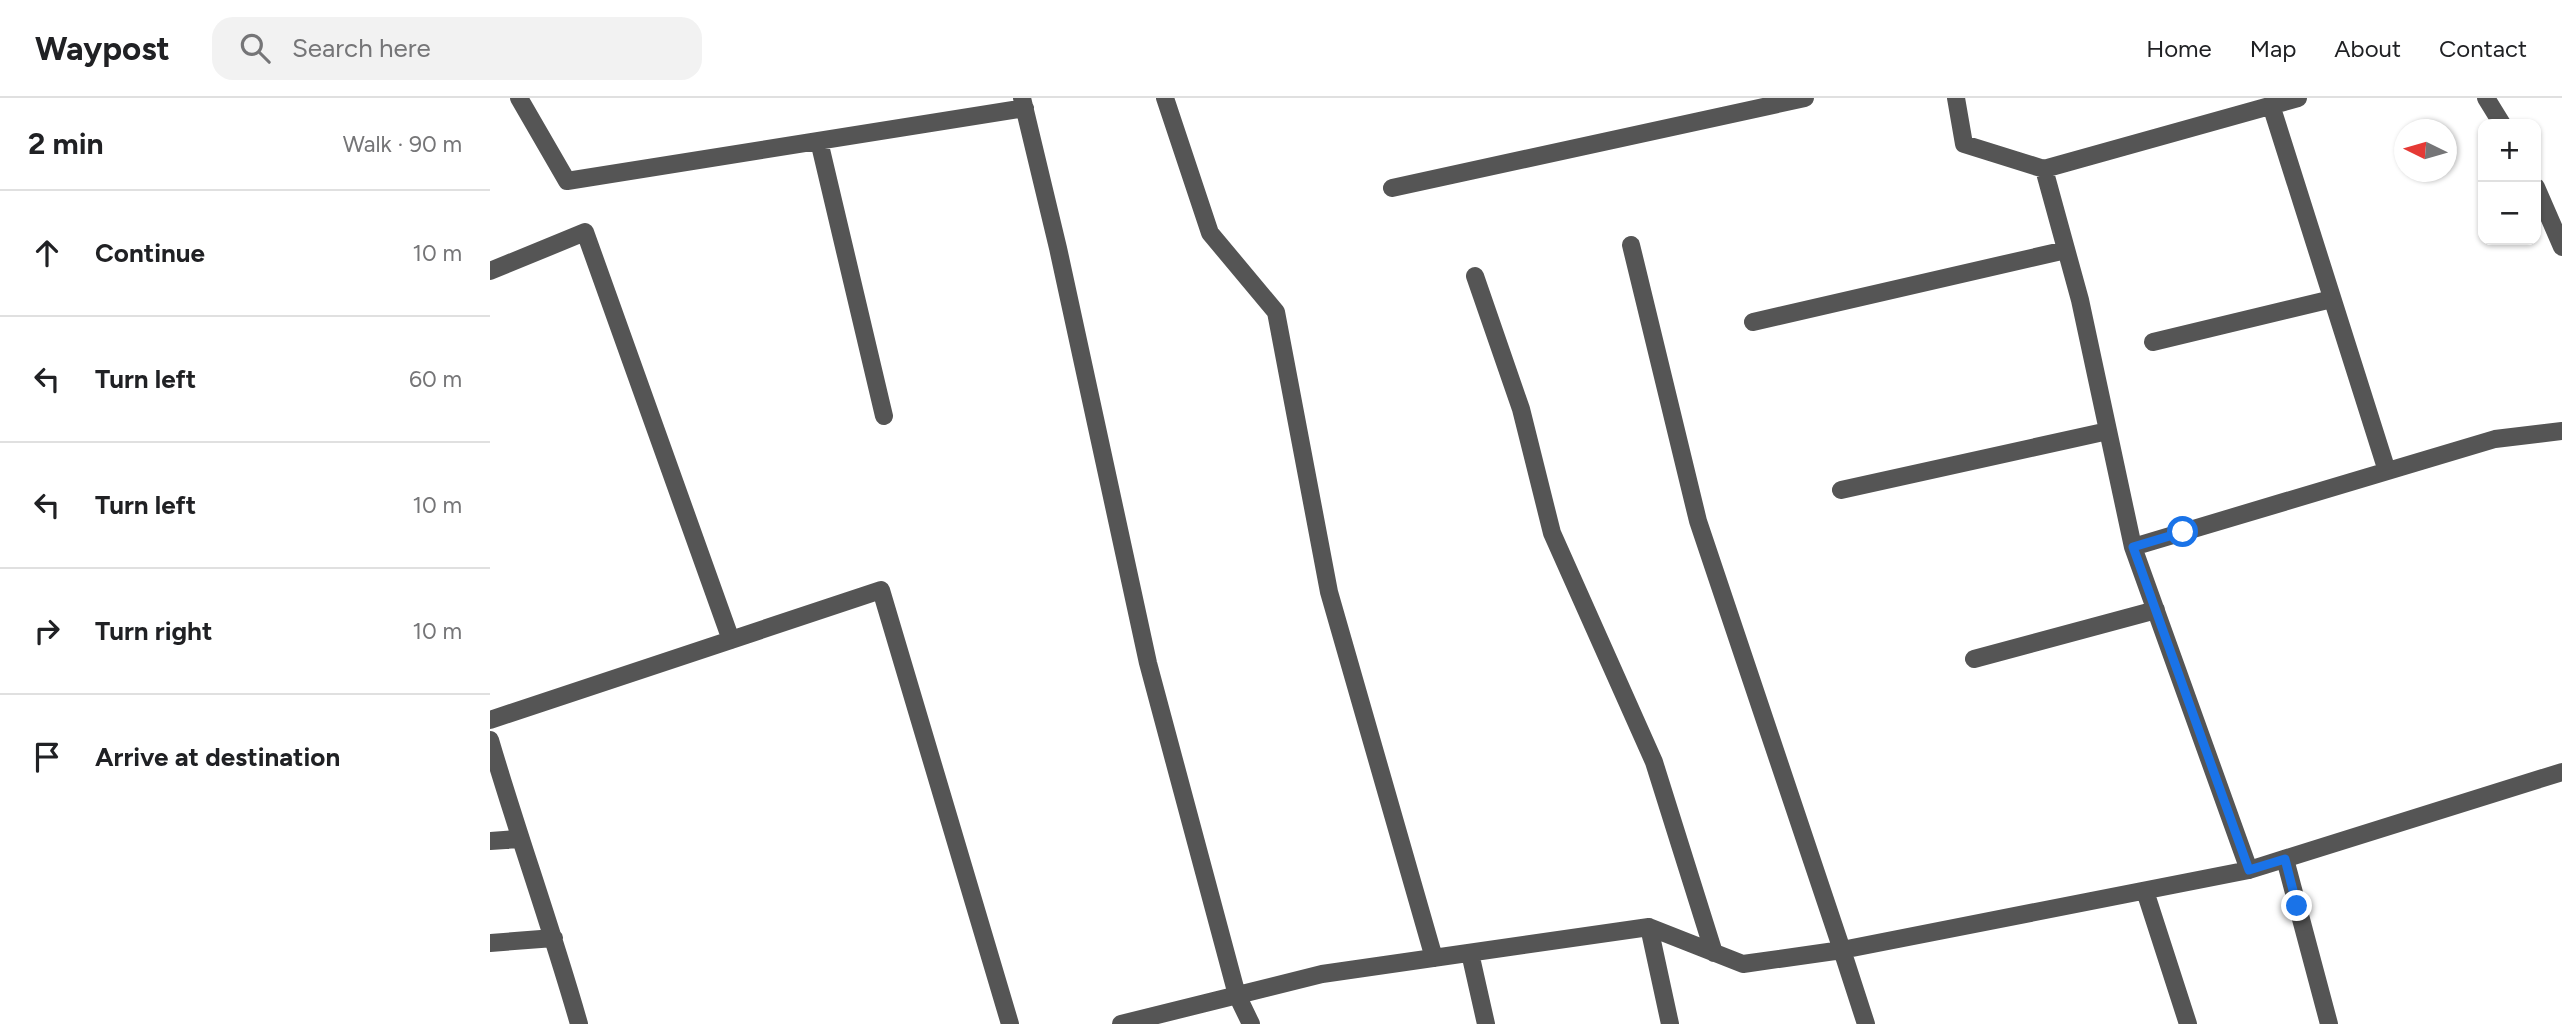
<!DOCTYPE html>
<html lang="en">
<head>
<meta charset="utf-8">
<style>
  :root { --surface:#fff; --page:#f2f2f2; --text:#202124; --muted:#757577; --line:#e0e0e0 }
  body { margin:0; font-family:Figtree,sans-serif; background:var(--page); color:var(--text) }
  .controls { position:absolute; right:21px; top:21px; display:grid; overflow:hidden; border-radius:14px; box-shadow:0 2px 5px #0004 }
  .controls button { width:63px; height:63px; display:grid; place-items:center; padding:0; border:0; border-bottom:2px solid var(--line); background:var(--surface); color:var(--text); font:35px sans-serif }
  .compass { position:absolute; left:1904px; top:21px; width:63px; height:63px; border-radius:50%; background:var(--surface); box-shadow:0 2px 5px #0004; rotate:275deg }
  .stop { position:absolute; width:21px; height:21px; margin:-16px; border:5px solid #1a73e8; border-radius:50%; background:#fff }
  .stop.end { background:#1a73e8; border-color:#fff; box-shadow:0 2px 7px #0008 }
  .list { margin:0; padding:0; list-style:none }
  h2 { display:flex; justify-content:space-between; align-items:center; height:91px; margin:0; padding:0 28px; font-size:30px }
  h2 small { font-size:23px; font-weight:400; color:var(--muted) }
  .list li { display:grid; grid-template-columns:46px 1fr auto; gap:21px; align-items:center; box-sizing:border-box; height:126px; padding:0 28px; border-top:2px solid var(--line) }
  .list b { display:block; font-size:26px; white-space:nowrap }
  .list em { font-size:23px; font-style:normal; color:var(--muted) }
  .icon { flex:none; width:38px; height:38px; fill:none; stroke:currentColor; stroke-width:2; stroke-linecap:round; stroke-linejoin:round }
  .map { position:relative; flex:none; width:2072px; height:926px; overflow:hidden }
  header { display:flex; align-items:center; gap:42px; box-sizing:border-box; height:98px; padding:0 35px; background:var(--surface); border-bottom:2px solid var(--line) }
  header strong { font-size:33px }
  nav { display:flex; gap:38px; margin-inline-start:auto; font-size:24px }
  .search { width:490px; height:63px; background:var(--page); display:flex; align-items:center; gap:18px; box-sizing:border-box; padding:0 24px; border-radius:21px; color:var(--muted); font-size:26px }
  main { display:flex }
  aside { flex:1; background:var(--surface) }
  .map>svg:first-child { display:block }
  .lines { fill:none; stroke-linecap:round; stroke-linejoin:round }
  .minor { stroke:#555; stroke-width:18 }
  .route { stroke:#1a73e8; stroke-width:9 }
</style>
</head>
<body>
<header>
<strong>Waypost</strong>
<div class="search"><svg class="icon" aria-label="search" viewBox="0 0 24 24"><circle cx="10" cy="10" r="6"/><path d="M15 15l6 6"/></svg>Search here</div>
<nav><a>Home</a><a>Map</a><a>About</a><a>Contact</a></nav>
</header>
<main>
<aside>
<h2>2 min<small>Walk · 90 m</small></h2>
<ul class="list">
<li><svg class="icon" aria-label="ahead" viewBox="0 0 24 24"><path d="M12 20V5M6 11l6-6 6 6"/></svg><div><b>Continue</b></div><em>10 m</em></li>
<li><svg class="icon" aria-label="left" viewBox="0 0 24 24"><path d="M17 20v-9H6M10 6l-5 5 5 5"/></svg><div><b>Turn left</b></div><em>60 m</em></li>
<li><svg class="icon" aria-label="left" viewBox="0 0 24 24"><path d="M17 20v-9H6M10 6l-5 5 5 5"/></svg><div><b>Turn left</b></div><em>10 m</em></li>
<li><svg class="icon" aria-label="right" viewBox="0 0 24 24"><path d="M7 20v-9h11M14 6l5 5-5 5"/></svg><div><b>Turn right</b></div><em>10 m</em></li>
<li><svg class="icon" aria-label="arrive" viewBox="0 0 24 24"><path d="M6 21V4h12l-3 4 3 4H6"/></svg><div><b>Arrive at destination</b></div></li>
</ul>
</aside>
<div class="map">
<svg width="2072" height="926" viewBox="0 0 2072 926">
  <rect width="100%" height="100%" fill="#fff"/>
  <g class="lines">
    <path class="minor" d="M29 0 77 83 535 10
      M532 0 568 150 658 565 747 897 761 926
      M675 0 720 135 786 214 839 494 944 860
      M1466 0 1474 46 1554 71 1808 0
      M1996 0 2012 26
      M1781 7 1897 373
      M329 43 394 318
      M1554 71 1590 202 1643 449 1759 772
      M2046 89 2072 149
      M902 90 1315 0
      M1141 147 1208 423 1352 852 1759 772 2072 674
      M0 173 95 134 241 542
      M985 178 1031 311 1062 435 1164 664 1224 855
      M1263 224 1576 152
      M1663 244 1842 201
      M1351 392 1618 333
      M1643 449 2005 341 2072 333
      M1484 561 1666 512
      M0 622 391 492 520 926
      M0 642C28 737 62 831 89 926
      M0 743 29 741
      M1795 761 1839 926
      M1655 793 1698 926
      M1159 829 1180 926
      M0 845 64 840
      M980 855 996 926
      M631 926 832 876 1159 829 1253 866 1352 852 1376 926"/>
  </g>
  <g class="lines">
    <path class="route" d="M1693 434 1643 449 1759 772 1795 761 1807 808"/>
  </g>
</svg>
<div class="controls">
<button>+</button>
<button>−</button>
</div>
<svg class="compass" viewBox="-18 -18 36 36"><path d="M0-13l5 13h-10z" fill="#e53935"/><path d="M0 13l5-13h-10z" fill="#757577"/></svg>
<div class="stop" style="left:1693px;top:434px"></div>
<div class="stop end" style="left:1807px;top:808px"></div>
</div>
</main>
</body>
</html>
